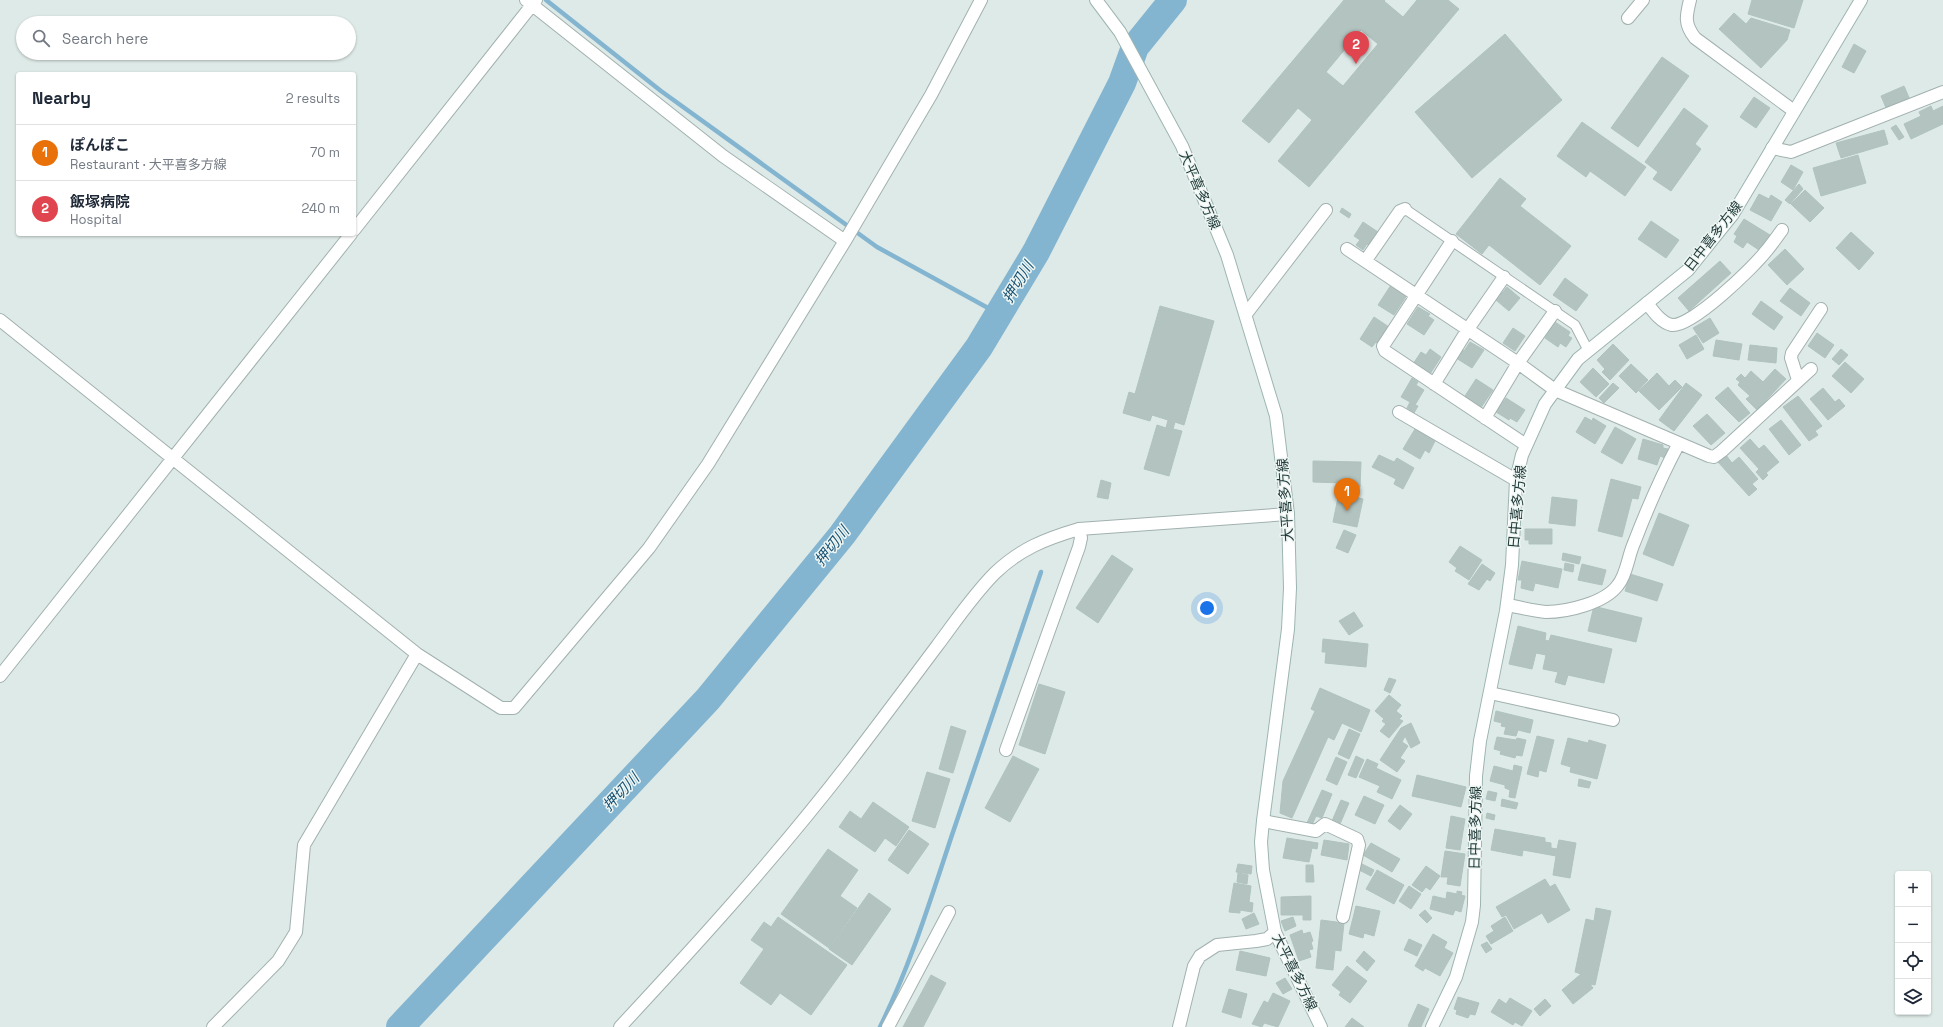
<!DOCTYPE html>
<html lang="en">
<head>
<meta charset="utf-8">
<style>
  :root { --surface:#fff; --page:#f6f6f7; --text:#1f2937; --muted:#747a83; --line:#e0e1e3; --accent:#7e5c43 }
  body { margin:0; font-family:"Space Grotesk","Noto Sans JP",sans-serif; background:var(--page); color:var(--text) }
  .controls { position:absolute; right:12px; bottom:12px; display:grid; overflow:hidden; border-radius:4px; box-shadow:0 1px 3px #0004 }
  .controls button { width:36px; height:36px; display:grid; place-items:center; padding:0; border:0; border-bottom:1px solid var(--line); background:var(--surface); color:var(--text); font:20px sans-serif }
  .you { position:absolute; left:1207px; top:608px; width:14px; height:14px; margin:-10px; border:3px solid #fff; border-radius:50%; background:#1a73e8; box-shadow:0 0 0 6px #1a73e833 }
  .badge { display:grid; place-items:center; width:26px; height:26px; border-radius:50%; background:var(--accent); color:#fff; font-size:13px; font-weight:700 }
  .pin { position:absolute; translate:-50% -33px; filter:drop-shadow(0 1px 2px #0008) }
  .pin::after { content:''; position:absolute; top:21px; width:14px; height:12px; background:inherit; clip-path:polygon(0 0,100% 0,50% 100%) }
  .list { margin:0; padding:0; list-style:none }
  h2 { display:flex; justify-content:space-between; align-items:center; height:52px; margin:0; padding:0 16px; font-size:17px }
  h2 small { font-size:13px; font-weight:400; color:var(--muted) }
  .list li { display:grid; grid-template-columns:26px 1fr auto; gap:12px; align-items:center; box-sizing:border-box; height:56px; padding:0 16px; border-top:1px solid var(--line) }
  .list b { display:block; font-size:15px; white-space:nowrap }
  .list p { margin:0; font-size:13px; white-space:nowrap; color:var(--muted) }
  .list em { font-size:13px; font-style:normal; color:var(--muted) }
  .icon { flex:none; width:22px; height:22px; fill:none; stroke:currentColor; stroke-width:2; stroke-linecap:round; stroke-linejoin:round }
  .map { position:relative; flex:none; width:1943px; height:1027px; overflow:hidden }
  .search { position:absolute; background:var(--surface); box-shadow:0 1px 3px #0004; left:16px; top:16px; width:340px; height:44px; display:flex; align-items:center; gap:10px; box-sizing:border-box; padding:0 14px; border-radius:22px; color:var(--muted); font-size:15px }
  .panel { position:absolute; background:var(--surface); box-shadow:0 1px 3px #0004; left:16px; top:72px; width:340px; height:164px; border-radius:4px }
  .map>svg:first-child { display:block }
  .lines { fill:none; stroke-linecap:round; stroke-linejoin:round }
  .stream { stroke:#84b5d0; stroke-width:4.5 }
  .river { stroke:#84b5d0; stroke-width:28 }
  .building { fill:#b3c4c0; stroke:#b0c3bf; fill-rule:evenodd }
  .service-casing { stroke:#a1b1af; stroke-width:11 }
  .minor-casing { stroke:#a1b1af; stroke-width:14 }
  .tertiary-casing { stroke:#a1b1af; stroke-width:14 }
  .secondary-casing { stroke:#9db5b1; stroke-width:14 }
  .service { stroke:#fff; stroke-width:9 }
  .minor { stroke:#fff; stroke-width:12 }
  .tertiary { stroke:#fff; stroke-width:12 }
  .secondary { stroke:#fff; stroke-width:12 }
  .labels { text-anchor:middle; stroke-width:3; stroke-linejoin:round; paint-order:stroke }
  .street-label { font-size:14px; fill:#1f3937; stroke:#eef6f4 }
  .water-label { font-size:15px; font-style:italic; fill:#1a5374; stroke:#eef6f4 }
</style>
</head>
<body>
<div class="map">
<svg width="1943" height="1027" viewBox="0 0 1943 1027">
  <rect width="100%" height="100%" fill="#deeae7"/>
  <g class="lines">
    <path class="stream" d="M546 0 661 91 877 247 999 314
      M880 1027C911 964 930 901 952 835 981 747 1012 660 1041 572"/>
    <path class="river" d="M400 1027 708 699 842 535 979 347 1036 252 1122 83 1135 47 1173 0"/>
  </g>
  <path class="building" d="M1344 0H1385L1384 1 1403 17 1417 0H1448L1459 9 1309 187 1278 161 1312 120 1298 108 1269 143 1242 121ZM1361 30 1378 44 1343 86 1326 72Z
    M1752 0H1803L1794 28 1748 14Z
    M1734 13 1746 24 1751 18 1790 30 1787 40 1761 68 1719 29Z
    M1505 34 1562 100 1472 178 1415 112Z
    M1854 44 1866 51 1854 73 1842 67Z
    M1662 57 1689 76 1638 147 1611 128Z
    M1904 86 1910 100 1887 110 1881 96Z
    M1754 97 1770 108 1756 128 1740 117Z
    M1931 106 1933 111 1943 106V124L1911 139 1904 124 1921 116 1919 112Z
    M1684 108 1708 126 1695 144 1701 149 1671 191 1653 179 1658 172 1645 162Z
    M1582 122 1646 167 1625 196 1590 171 1586 177 1557 156Z
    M1896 125 1904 137 1899 140 1891 128Z
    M1884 130 1888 144 1841 158 1836 143Z
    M1858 155 1866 183 1821 196 1813 168Z
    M1791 165 1803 172 1793 190 1781 182Z
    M1500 178 1526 199 1520 206 1571 246 1540 285 1489 245 1482 254 1456 234Z
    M1799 184 1803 189 1790 204 1785 200Z
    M1805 190 1824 208 1810 222 1791 204Z
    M1759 194 1769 199 1771 195 1782 202 1771 221 1750 210Z
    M1342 208 1351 214 1349 218 1340 212Z
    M1744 219 1770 235 1759 250 1747 242 1743 248 1734 242 1737 236 1734 234Z
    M1651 221 1679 240 1666 258 1638 239Z
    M1363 222 1378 232 1369 245 1367 244 1363 250 1356 245 1360 240 1354 236Z
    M1851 232 1874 253 1859 270 1836 248Z
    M1785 249 1804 269 1787 285 1768 265Z
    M1720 261 1731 273 1689 311 1678 298Z
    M1565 278 1588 295 1576 311 1553 295Z
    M1391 285 1407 295 1394 315 1378 305Z
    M1507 287 1520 298 1509 311 1496 300Z
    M1790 288 1810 303 1801 316 1780 301Z
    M1761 301 1783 317 1774 330 1752 314Z
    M1160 306 1214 321 1184 425 1175 422 1173 429 1182 431 1169 476 1144 469 1157 425 1166 428 1168 420 1152 415 1150 421 1123 413 1129 392 1135 394Z
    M1418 307 1430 314 1428 316 1434 320 1424 335 1407 324Z
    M1374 317 1389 327 1378 344 1376 342 1372 347 1360 339Z
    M1710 318 1719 333 1703 343 1693 328Z
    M1555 322 1570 332 1568 336 1572 338 1566 347 1560 343 1558 347 1545 338Z
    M1513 328 1525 336 1515 351 1503 343Z
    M1817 333 1834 345 1825 358 1808 346Z
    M1696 335 1704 349 1687 359 1679 345Z
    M1716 340 1742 344 1739 360 1713 356Z
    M1470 342 1484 350 1472 368 1456 358 1462 350 1464 351Z
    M1613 344 1629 360 1610 380 1602 372 1605 369 1597 360Z
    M1750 345 1777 348 1776 363 1748 360Z
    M1430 349 1441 357 1430 374 1413 364 1421 352 1426 355Z
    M1841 349 1848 355 1839 365 1832 359Z
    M1845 362 1864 379 1851 393 1832 376Z
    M1631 364 1648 380 1636 393 1619 376Z
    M1593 368 1609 384 1596 397 1580 382Z
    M1775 369 1786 379 1757 410 1746 399 1750 396 1738 385 1740 382 1736 379 1741 374 1745 378 1751 371 1763 382Z
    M1657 373 1669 386 1675 380 1682 387 1659 410 1639 391Z
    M1412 378 1418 382 1416 385 1424 390 1415 405 1418 406 1414 413 1407 408 1410 402 1401 397Z
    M1476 379 1493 390 1480 409 1463 399Z
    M1613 383 1619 388 1604 403 1599 398Z
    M1686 383 1702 395 1674 431 1659 420Z
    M1728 387 1750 413 1739 422 1715 398Z
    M1823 388 1835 402 1839 399 1845 406 1828 420 1810 399Z
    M1798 396 1822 426 1815 431 1818 435 1809 441 1783 407Z
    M1506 398 1525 410 1517 422 1510 418 1509 420 1496 412Z
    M1707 414 1725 433 1711 445 1693 426Z
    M1585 417 1592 421 1593 418 1606 426 1595 444 1576 432Z
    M1781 420 1801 445 1789 455 1769 429Z
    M1615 427 1636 439 1622 464 1601 452Z
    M1415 429 1435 441 1429 453 1425 450 1420 459 1403 449Z
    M1643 439 1663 445V448L1668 449 1665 458 1660 456 1657 465 1638 459Z
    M1750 439 1759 449 1764 445 1779 462 1766 473 1768 475 1763 480 1756 472 1759 469 1740 448Z
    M1379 455 1394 462 1397 458 1414 468 1403 489 1394 484 1396 479 1372 467Z
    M1726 455 1732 463 1739 457 1758 479 1752 484 1757 489 1749 496 1718 462Z
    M1313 461 1361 462 1360 487H1343V483L1313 482Z
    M1611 479 1641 487 1638 499 1632 498 1622 537 1598 531Z
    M1101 480 1111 483 1108 499 1097 497Z
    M1339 493 1363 499 1357 527 1333 522Z
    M1552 497 1577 500 1575 526 1549 523Z
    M1659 513 1689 525 1673 566 1643 554Z
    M1525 529H1552V544H1529V540H1525Z
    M1344 530 1356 535 1348 553 1336 548Z
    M1460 546 1482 560 1469 580 1455 571 1457 568 1449 562Z
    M1563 553 1581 557 1579 564 1562 560Z
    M1112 555 1133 569 1098 623 1076 608Z
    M1522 561 1562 569 1558 588 1535 583 1533 591 1521 588 1522 580H1518Z
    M1565 563 1574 565 1573 572 1564 570Z
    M1482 564 1495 573 1490 581 1487 579 1479 590 1468 584Z
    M1582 564 1606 570 1602 585 1578 580Z
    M1630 574 1663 584 1657 601 1625 591Z
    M1597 607 1642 618 1636 642 1588 631 1593 610Z
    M1354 612 1363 626 1349 635 1339 621Z
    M1518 626 1546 633 1545 640 1549 641 1551 635 1612 649 1604 683 1568 675 1565 685 1555 682 1558 672 1543 669 1546 655 1536 653 1532 669 1509 664Z
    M1323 639 1368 644 1366 667 1325 663 1326 652H1322Z
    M1389 678 1396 680 1390 693 1384 690Z
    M1039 684 1065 692 1045 754 1019 745Z
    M1320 688 1370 710 1361 732 1342 723 1334 740 1328 737 1292 818 1280 813 1283 781 1315 711 1311 709Z
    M1389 695 1401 705 1396 711 1402 716 1399 719 1403 721 1389 738 1380 731 1386 724 1382 721 1384 719 1375 711Z
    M1496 711 1533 720 1530 733 1518 730 1516 736 1504 734 1506 727 1501 726 1502 723 1494 721Z
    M1411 723 1420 743 1411 748 1405 736 1402 742 1408 746 1400 758 1405 761 1397 772 1380 760 1401 728Z
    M951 726 966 731 953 773 939 769Z
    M1349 729 1360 734 1349 759 1338 754Z
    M1537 736 1554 740 1546 772 1539 770 1538 777 1527 774Z
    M1497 737 1516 740 1517 738 1526 740 1522 756 1516 755 1515 758 1500 754 1501 751 1494 749Z
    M1568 738 1588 743 1589 740 1606 745 1597 779 1570 772 1571 767 1561 764Z
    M1013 756 1039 769 1010 822 985 808Z
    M1356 756 1364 760 1356 778 1348 775Z
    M1336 757 1347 762 1337 785 1326 780Z
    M1367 759 1378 764 1376 768 1401 780 1392 799 1377 792 1380 786 1359 777Z
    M1514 765 1522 767 1515 798 1509 797 1510 790 1505 788V785L1490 781 1494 766 1513 771Z
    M927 772 950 779 935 828 912 821Z
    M1417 775 1466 787 1461 807 1412 796Z
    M1579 779 1591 782 1589 788 1578 786Z
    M1322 790 1332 794 1322 818 1316 816 1312 825 1307 823Z
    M1488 791 1497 793 1495 801 1486 799Z
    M1364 796 1384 805 1375 824 1355 815Z
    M1502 799 1518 803 1516 809 1501 806Z
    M1341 800 1349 803 1340 824 1332 821Z
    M873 802 909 827 896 846 885 838 875 852 839 827 850 811 861 819Z
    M1400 805 1412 814 1400 830 1388 821Z
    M1487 813 1495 815 1494 820 1486 818Z
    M1451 816 1465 819 1460 850 1446 848Z
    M1495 829 1545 838V842L1551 843V848L1557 849 1559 840 1576 843 1570 878 1553 875 1556 856 1523 850 1522 856 1491 850Z
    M909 830 929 844 908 874 888 860Z
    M1287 838 1318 843 1317 849 1312 848 1309 862 1283 858Z
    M1324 840 1349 844 1347 860 1321 855Z
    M1371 843 1400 859 1392 872 1363 855Z
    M828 849 858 870 840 896 857 908 829 948 781 914Z
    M1445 851 1465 854 1460 886 1447 884 1448 877H1441Z
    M1238 864 1252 866 1251 874 1236 872Z
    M1362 864 1374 870 1371 876 1359 870Z
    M1306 865H1313L1314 882H1306Z
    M1426 866 1440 876 1430 890 1426 887 1422 892 1412 885Z
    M1377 870 1404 885 1394 904 1366 889Z
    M1238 873 1248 875 1247 884 1237 882Z
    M1545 879 1550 887 1555 884 1570 910 1548 923 1542 913 1514 929 1506 915 1502 917 1496 907Z
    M1234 883 1251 886 1249 902 1253 903 1252 912 1240 910V913L1229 912Z
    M1409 886 1421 894 1411 909 1399 901Z
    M1457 891 1462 892 1461 895 1465 896 1461 912 1455 910 1453 915 1430 909 1433 896 1446 899 1447 892 1457 894Z
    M869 893 891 909 852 965 829 949Z
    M1311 896V920H1303V915H1281V897Z
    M1356 906 1380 911 1374 936 1364 933 1363 938 1349 934Z
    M1596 908 1611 911 1595 985 1590 984 1593 988 1573 1004 1562 990 1581 974 1575 972 1586 919 1594 921Z
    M1425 910 1432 918 1427 923 1419 915Z
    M1254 913 1259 924 1246 929 1242 919Z
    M778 917 847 965 811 1015 780 993 771 1005 740 983 764 949 751 940 764 922 771 927Z
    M1293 917 1296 926 1285 931 1281 921Z
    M1505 917 1513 931 1491 944 1486 936 1494 931 1491 926Z
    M1321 920 1344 923 1341 951 1335 950 1333 970 1316 968Z
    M1302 930 1303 934 1310 932 1313 941 1311 942 1313 949 1309 950 1311 957 1299 961 1290 935Z
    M1433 934 1447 942 1444 948 1453 953 1440 976 1425 968 1423 971 1415 966Z
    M1409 939 1422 945 1417 956 1404 950Z
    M1487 942 1492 949 1486 953 1481 945Z
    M1240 951 1270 958 1266 976 1236 970Z
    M1364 951 1375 961 1367 971 1356 961Z
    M1347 966 1367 981 1350 1003 1339 995 1341 992 1332 985Z
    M931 975 946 983 923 1027H903Z
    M1285 978 1292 989 1283 994 1276 983Z
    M1229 989 1247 994 1241 1018 1222 1012Z
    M1273 993 1290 1001 1278 1027 1264 1023 1262 1027 1252 1024 1264 1001 1268 1003Z
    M1458 997 1479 1003 1475 1015 1470 1014 1468 1018 1456 1014 1457 1010 1454 1009Z
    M1510 998 1532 1011 1522 1026 1515 1022 1513 1025 1491 1012 1499 999 1506 1004Z
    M1545 999 1551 1006 1540 1016 1534 1009Z
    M1418 1004 1429 1009 1421 1027H1410L1408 1026Z
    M1352 1018 1364 1027H1345Z"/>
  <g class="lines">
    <defs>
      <path id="service" d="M1405 209 1575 325 1588 350"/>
      <path id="minor" d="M526 0 723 156 845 241
        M1690 0C1686 16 1684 24 1695 38L1794 111
        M1628 18 1643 0
        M1772 148 1791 152 1943 92
        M354 230 536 0
        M1452 241 1383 346 1385 351 1526 445
        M1347 249 1518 363 1555 390 1709 456 1714 457 1722 451 1811 369
        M1366 260 1400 211 1405 209
        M1647 303C1653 311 1661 323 1672 325 1692 327 1754 267 1767 250 1772 244 1777 237 1782 230
        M1246 314 1326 210
        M0 320 417 654 501 708H514L649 548 708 464 845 241 931 95 981 0
        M1798 380 1791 358 1792 353 1821 309
        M1434 384 1468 329 1504 277
        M1399 412 1516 480
        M1485 418 1518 363 1555 311
        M1507 605C1519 607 1533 611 1546 612 1567 612 1605 603 1618 585 1627 574 1628 556 1634 543 1647 509 1662 475 1679 443
        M0 676 351 234
        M1490 693 1613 720
        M1006 750 1079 547 1081 538 1079 529
        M1263 821 1316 831 1325 824 1357 839 1359 845 1343 917
        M213 1027 278 961 296 932 304 845 417 654
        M888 1027 949 912
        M1179 1027 1194 966 1200 956 1217 945 1256 941 1267 939 1275 932"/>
      <path id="tertiary" d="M620 1027C699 942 777 856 848 764 878 725 907 686 937 646 955 622 973 595 995 573 1020 549 1045 539 1079 529L1288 514"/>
      <path id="secondary" d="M1096 0 1120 32 1182 146 1227 255 1276 416 1288 514 1290 588 1288 629 1263 821 1261 842 1263 870 1275 932 1321 1027
        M1432 1027 1456 977 1472 922 1474 905 1476 776 1480 741 1506 611 1512 565 1516 480 1522 455 1545 404 1578 359 1688 270 1733 214 1861 0"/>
    </defs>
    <use href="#service" class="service-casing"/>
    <use href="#minor" class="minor-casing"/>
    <use href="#tertiary" class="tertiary-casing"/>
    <use href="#secondary" class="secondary-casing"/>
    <use href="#service" class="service"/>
    <use href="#minor" class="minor"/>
    <use href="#tertiary" class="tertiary"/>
    <use href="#secondary" class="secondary"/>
  </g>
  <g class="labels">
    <g class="street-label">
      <text transform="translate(1200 190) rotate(67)" y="5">大平喜多方線</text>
      <text transform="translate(1713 236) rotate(-52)" y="5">日中喜多方線</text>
      <text transform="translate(1285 500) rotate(-94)" y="5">大平喜多方線</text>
      <text transform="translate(1517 507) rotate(-85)" y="5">日中喜多方線</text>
      <text transform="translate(1475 828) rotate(-89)" y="5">日中喜多方線</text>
      <text transform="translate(1295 972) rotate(64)" y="5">大平喜多方線</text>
    </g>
    <g class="water-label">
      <text transform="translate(1018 282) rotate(-59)" y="5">押切川</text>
      <text transform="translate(832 546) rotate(-52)" y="5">押切川</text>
      <text transform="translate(621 792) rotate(-47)" y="5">押切川</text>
    </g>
  </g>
</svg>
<div class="controls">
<button>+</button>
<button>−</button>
<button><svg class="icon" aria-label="locate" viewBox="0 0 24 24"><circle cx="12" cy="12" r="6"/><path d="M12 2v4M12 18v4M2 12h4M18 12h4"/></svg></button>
<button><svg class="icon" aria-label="layers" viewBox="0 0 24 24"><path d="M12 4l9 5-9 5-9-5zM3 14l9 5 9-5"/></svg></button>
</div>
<div class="you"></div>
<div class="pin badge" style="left:1347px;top:511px;background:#e8710a">1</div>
<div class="pin badge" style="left:1356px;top:64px;background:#e0444e">2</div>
<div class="search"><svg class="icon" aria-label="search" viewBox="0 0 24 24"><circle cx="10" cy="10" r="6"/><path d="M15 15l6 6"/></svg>Search here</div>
<section class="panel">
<h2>Nearby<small>2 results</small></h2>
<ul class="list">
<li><span class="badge" style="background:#e8710a">1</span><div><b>ぽんぽこ</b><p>Restaurant · 大平喜多方線</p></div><em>70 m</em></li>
<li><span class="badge" style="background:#e0444e">2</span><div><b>飯塚病院</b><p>Hospital</p></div><em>240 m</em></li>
</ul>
</section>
</div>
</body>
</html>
